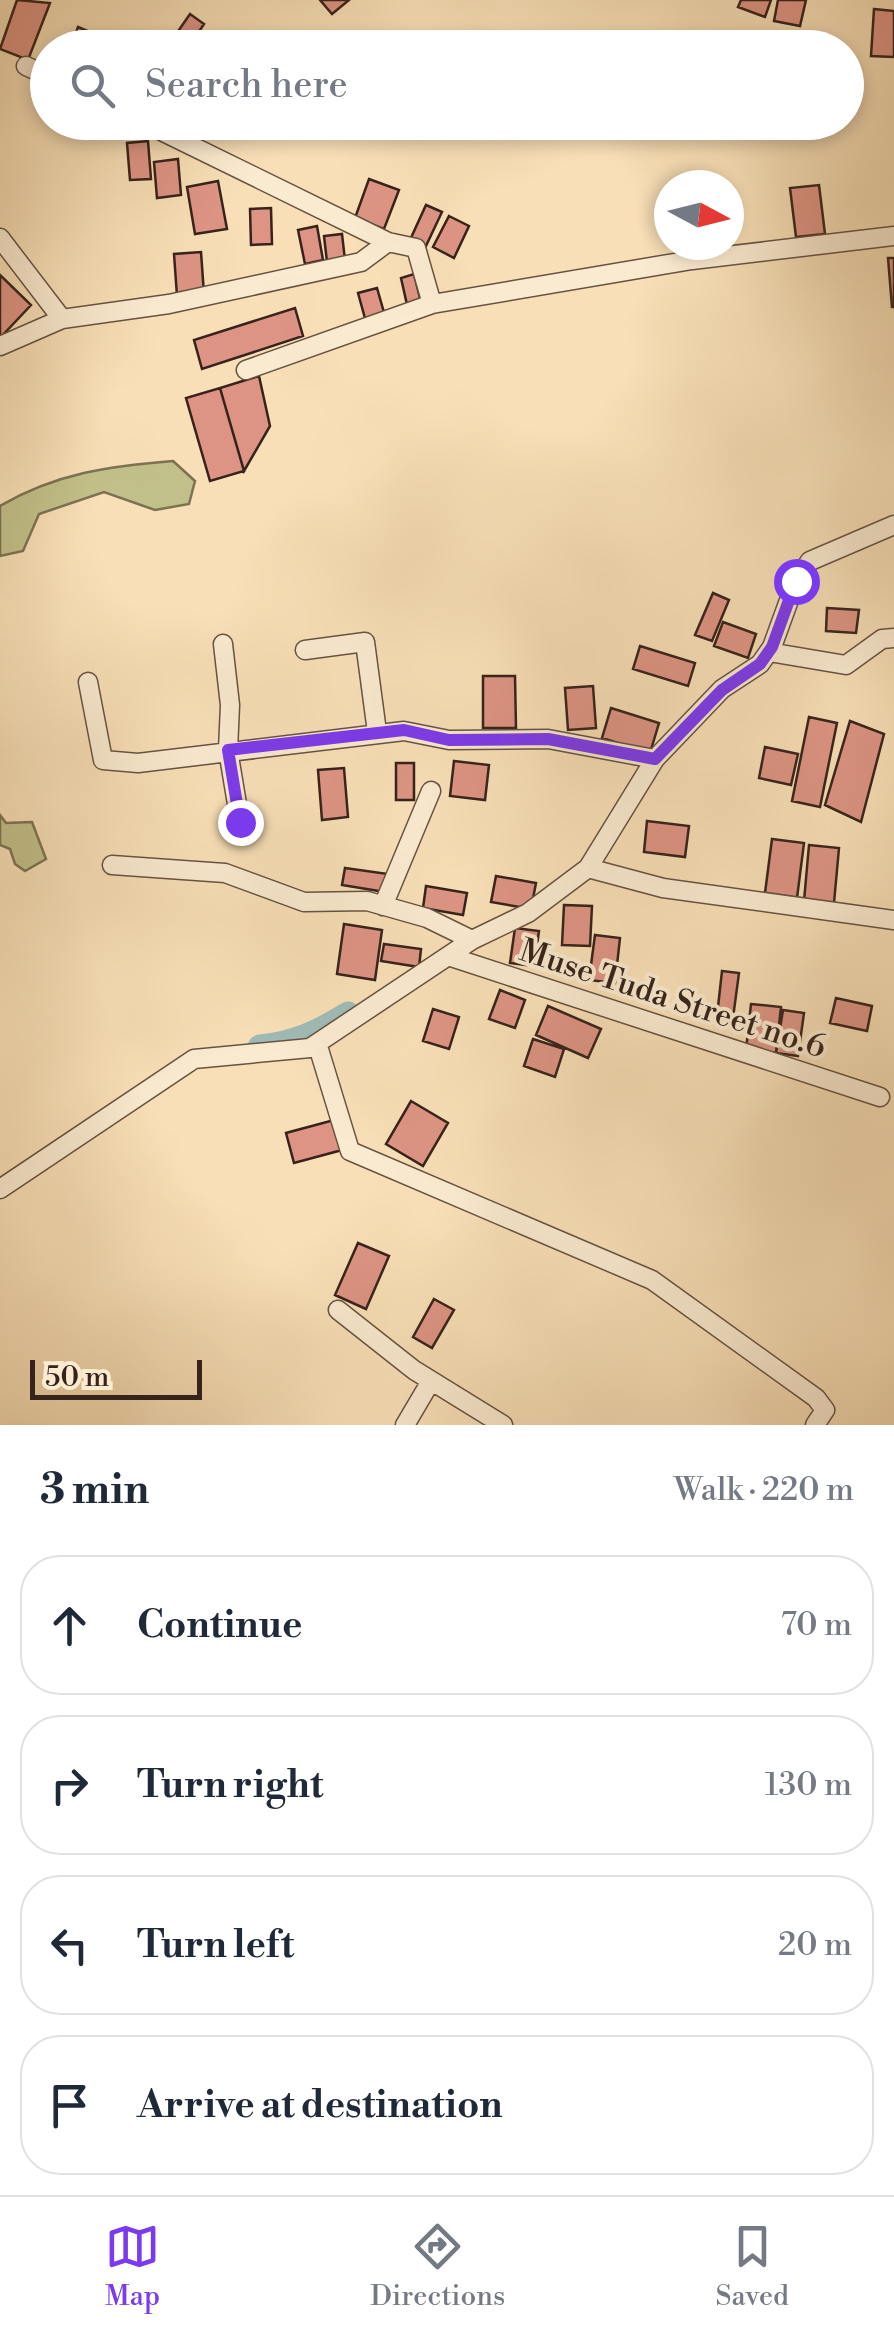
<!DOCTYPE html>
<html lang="en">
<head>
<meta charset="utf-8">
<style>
  :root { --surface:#fff; --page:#f2f2f3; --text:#1f2937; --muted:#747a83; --line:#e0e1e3; --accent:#7c3aed }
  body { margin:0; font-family:"Libre Bodoni",serif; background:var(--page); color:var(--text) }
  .compass { position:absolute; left:654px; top:170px; width:90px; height:90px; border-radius:50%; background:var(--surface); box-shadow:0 5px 15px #0003; rotate:97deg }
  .scale { position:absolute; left:30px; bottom:25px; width:172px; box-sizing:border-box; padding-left:10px; border:5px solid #37231b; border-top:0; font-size:28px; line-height:35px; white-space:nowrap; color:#37231b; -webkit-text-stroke:8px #faead0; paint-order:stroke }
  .stop { position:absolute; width:30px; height:30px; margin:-22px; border:8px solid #7c3aed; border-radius:50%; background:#fff }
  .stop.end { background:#7c3aed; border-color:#fff; box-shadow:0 2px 10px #0008 }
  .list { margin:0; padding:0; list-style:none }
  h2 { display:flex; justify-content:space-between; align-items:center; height:130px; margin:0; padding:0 40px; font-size:42px }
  h2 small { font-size:32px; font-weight:400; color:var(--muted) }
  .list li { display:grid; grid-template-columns:65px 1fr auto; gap:30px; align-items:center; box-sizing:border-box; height:140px; margin:0 20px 20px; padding:0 20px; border:2px solid var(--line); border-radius:40px }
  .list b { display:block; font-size:38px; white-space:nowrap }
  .list em { font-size:32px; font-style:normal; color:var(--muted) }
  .icon { flex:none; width:55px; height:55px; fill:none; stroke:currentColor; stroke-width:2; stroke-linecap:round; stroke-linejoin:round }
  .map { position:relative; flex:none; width:894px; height:1425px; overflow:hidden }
  .search { position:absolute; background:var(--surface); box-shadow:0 5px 15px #0003; left:30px; right:30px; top:30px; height:110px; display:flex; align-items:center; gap:25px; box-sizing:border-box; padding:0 35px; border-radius:55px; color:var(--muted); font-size:38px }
  .sheet { height:770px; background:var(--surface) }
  nav { display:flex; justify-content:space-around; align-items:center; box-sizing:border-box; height:140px; border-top:2px solid var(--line); background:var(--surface); font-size:28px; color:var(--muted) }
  nav a { display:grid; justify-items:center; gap:5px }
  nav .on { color:var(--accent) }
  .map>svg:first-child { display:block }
  .grass { fill:#c2c08a; stroke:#7c7252; stroke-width:2.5 }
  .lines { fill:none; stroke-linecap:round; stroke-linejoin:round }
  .canal { stroke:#9fbbb6; stroke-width:25 }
  .building { fill:#dd9484; stroke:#37231b; stroke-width:2.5 }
  .street-casing { stroke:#675242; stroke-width:21 }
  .street { stroke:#faead0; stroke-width:18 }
  .route { stroke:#7c3aed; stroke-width:12 }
  .labels { text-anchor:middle; stroke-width:8; stroke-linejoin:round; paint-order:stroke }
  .street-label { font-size:32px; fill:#37231b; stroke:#faead0 }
</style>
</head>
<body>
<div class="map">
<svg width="894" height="1425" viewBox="0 0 894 1425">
  <rect width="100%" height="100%" fill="#f8dfb7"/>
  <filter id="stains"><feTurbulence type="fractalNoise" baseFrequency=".002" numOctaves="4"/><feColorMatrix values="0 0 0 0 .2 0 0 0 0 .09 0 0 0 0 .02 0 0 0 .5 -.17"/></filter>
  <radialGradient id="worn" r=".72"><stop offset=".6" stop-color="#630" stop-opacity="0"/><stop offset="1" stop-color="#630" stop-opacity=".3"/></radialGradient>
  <path class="grass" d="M173 461 195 481 189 504 155 510 104 492 39 514 23 551 0 556V506C56 473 110 466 173 461Z
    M0 815 6 823 32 822 46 859 25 871 15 864 10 849 0 845Z"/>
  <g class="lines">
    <path class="canal" d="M260 1047C293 1044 320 1032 348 1014"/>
  </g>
  <path class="building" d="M17 0 50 3 28 60 0 49Z
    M320 0H349L332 14Z
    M741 0H771L765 17 738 7Z
    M778 0H806L800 26 774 21Z
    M874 9 894 11V57L871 56Z
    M190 14 204 24 188 48H182L172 40Z
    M78 27 104 38 100 48H70Z
    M148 141 151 179 130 180 127 143Z
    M178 159 181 195 157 198 154 162Z
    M369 179 399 190 384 229 355 218Z
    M218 181 227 229 195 234 187 187Z
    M819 185 825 234 796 237 790 188Z
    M426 205 442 212 425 248 410 240Z
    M271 208 272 244 251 245 250 209Z
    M449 216 469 226 454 258 433 247Z
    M317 226 323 260 305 264 298 230Z
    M342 234 345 260 327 262 324 236Z
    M201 252 204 294 177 296 174 254Z
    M888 258H894V307H892Z
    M414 274 422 306 408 309 401 278Z
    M0 275 31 305 0 338Z
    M377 288 385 316 366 322 358 293Z
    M295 308 303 336 202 369 194 340Z
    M259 376 270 426 244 471 220 388Z
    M220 388 244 471 210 481 186 398Z
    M713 593 729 600 712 641 695 635Z
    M827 608 859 610 856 633 826 631Z
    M723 622 756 634 748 658 714 646Z
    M640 646 695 663 688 686 633 669Z
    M483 676H515L516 728H483Z
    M593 686 596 728 568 730 565 688Z
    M611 708 659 723 650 753 602 738Z
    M809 717 837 723 820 807 792 801Z
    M850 721 884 734 861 822 825 805Z
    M765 747 798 754 791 785 759 778Z
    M454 761 489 765 485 800 450 796Z
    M396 763H414V800H396Z
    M344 768 348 817 322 820 318 770Z
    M647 821 689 826 685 857 644 852Z
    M772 839 804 843 797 898 765 893Z
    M809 845 839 848 834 903 804 901Z
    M345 868 388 874 385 892 342 885Z
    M496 876 536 883 531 909 491 902Z
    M426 886 467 893 463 915 423 908Z
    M564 905 592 906 590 946 562 945Z
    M344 924 382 930 375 980 337 974Z
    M515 928 539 931 534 966 510 963Z
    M595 935 620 938 615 983 589 980Z
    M384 944 421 949 419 967 381 961Z
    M722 971 739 973 733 1018 717 1016Z
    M500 990 525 1000 515 1028 489 1019Z
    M836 998 872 1006 867 1031 830 1023Z
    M751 1004 781 1007 776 1053 746 1050Z
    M548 1006 601 1029 588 1058 536 1035Z
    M433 1009 459 1017 449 1049 423 1041Z
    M783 1010 804 1013 798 1056 776 1053Z
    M533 1039 564 1049 555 1077 524 1066Z
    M411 1101 448 1123 423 1166 386 1144Z
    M334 1120 342 1150 294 1163 286 1133Z
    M358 1243 389 1256 366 1309 335 1295Z
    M434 1299 454 1310 432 1348 413 1337Z"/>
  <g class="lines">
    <defs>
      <path id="street" d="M26 66 48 76
        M143 122 388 242
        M0 238 62 319 169 304 361 262 388 242 416 248 432 304
        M0 346 62 319
        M246 370 432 304 692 260 894 236
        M223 644 230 705 228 750 240 822
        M305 650 365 642 377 732
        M769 652 846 665 882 639 894 638
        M88 682 103 760 138 763 404 731 449 740 548 739 655 759
        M112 865 225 873 304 902 367 901 427 918 472 940
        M588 868 663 888 894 920
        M383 906 431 791
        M448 956 880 1097
        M317 1043 350 1151 652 1280 816 1398 825 1410 815 1425
        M0 1189 194 1059 310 1048 472 940 528 913 588 868 655 759 722 689 760 664 772 647 796 581 810 561 894 525
        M338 1310 414 1370 503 1425
        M405 1425 431 1381"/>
    </defs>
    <use href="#street" class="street-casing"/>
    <use href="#street" class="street"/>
  </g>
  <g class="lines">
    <path class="route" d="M240 822 228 750 404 730 449 740 548 739 655 759 722 690 760 664 772 647 796 581"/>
  </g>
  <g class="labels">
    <g class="street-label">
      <text transform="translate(673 998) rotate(18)" y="11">Muse Tuda Street no.6</text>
    </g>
  </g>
  <rect width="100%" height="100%" filter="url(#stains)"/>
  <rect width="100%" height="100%" fill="url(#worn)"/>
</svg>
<svg class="compass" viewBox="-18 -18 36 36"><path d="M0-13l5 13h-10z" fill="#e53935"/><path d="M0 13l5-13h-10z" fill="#747a83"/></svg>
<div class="scale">50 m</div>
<div class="stop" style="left:796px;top:581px"></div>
<div class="stop end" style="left:240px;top:822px"></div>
<div class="search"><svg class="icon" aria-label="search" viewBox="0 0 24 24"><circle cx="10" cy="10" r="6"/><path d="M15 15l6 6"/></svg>Search here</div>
</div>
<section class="sheet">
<h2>3 min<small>Walk · 220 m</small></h2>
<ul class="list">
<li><svg class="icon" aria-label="ahead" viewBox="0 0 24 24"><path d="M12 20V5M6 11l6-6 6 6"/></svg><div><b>Continue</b></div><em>70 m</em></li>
<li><svg class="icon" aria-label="right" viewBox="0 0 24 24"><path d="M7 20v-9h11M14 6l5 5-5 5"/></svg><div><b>Turn right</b></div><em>130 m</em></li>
<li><svg class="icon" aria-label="left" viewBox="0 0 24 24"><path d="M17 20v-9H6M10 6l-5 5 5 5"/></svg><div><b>Turn left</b></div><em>20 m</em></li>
<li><svg class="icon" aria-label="arrive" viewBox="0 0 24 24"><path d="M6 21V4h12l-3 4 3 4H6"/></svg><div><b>Arrive at destination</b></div></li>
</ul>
</section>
<nav>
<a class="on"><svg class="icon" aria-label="map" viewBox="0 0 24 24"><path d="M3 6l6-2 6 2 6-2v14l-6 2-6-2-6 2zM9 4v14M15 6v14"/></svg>Map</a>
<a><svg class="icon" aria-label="directions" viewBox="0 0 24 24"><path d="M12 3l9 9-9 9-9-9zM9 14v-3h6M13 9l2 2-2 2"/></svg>Directions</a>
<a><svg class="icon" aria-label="saved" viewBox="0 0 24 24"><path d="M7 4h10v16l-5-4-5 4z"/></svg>Saved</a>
</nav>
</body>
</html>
